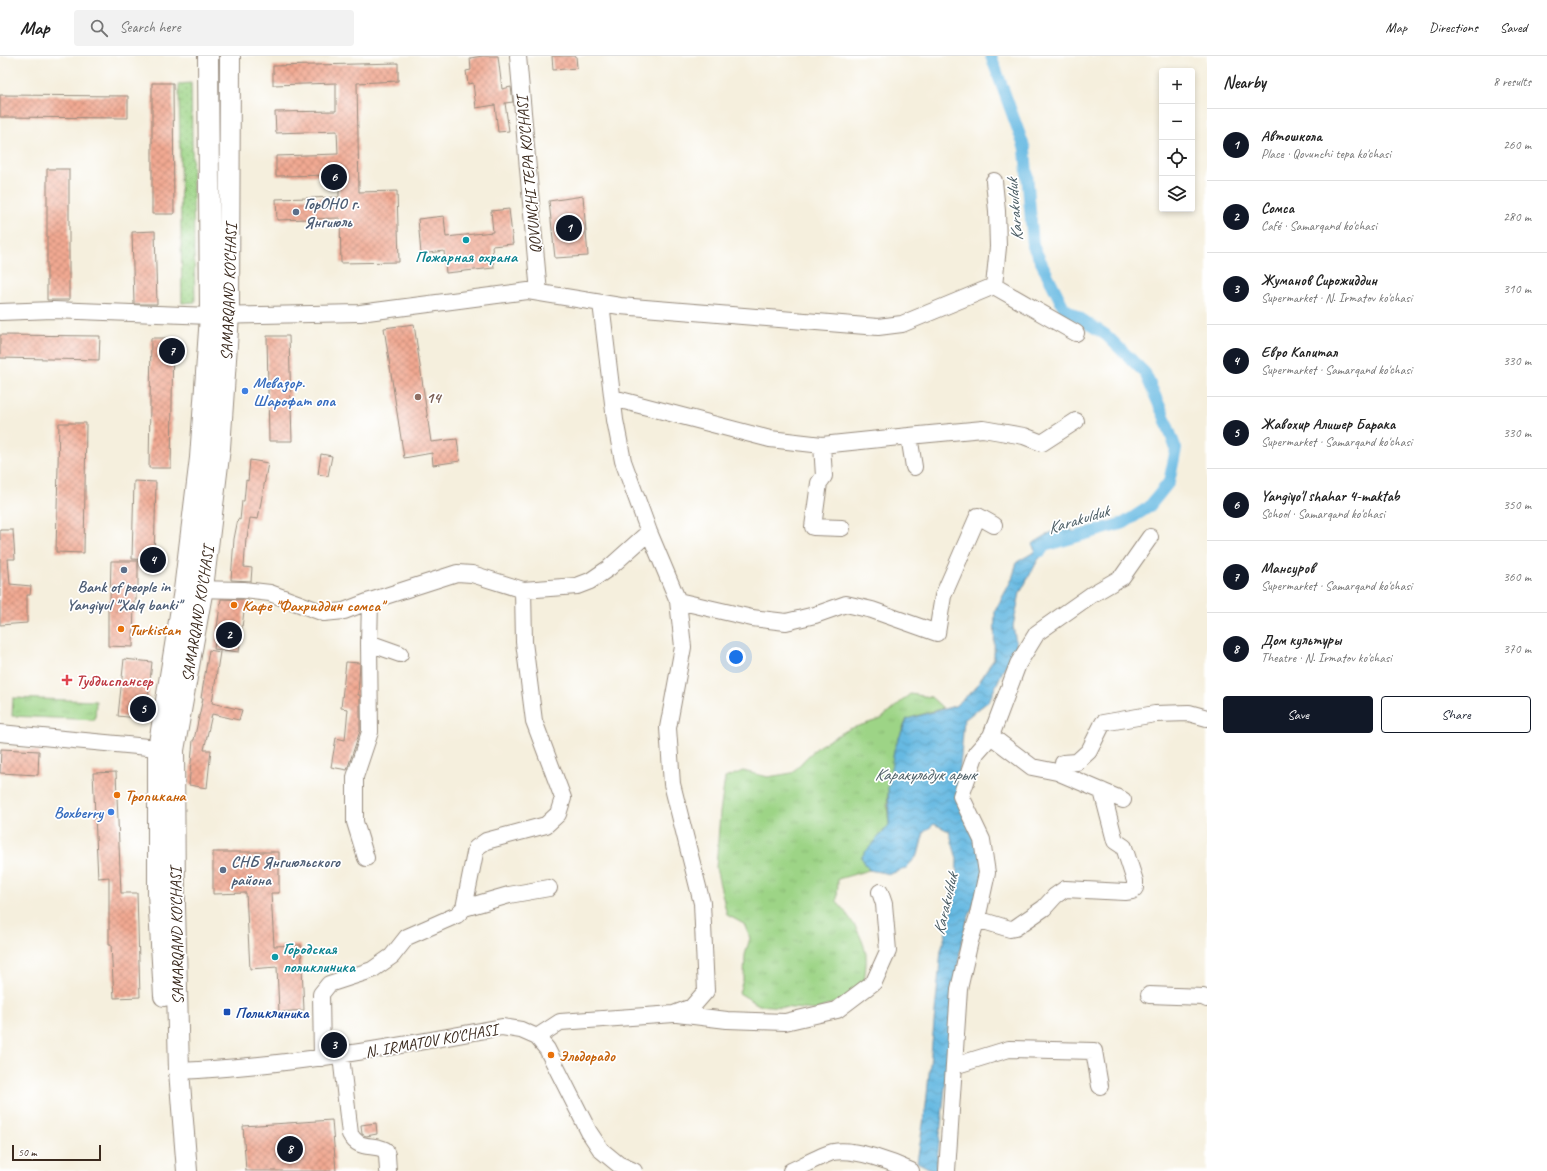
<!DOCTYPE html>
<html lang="en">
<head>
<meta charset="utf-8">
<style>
  :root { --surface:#fff; --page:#f2f2f2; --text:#222; --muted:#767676; --line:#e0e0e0; --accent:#111827 }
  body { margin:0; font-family:Caveat,sans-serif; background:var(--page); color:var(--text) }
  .controls { position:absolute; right:12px; top:12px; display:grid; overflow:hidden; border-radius:4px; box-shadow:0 2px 6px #0003 }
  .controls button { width:36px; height:36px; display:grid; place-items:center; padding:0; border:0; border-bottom:1px solid var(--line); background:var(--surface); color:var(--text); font:20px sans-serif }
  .scale { position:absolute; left:12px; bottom:10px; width:89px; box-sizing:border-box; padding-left:4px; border:2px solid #3b2a1e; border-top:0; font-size:11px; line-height:14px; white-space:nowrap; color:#3b2a1e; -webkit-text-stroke:3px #fff; paint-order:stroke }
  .you { position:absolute; left:736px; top:601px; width:14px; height:14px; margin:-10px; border:3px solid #fff; border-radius:50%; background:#1a73e8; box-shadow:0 0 0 6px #1a73e833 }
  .badge { display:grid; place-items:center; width:26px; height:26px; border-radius:50%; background:var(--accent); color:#fff; font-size:13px; font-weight:700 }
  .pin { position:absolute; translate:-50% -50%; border:2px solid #fff; box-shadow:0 1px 4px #0006 }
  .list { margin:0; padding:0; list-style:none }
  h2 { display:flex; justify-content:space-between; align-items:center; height:52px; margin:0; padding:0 16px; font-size:17px }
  h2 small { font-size:13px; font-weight:400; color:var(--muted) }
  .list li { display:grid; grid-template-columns:26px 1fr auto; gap:12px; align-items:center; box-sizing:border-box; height:72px; padding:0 16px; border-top:1px solid var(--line) }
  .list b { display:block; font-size:15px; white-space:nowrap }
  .list p { margin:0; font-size:13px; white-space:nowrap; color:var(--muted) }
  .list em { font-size:13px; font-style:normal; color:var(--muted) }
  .actions { display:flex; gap:8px; padding:12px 16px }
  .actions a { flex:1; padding:9px 0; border:1px solid var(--accent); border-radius:4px; text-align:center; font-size:14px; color:var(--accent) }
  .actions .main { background:var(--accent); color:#fff }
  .icon { flex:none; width:22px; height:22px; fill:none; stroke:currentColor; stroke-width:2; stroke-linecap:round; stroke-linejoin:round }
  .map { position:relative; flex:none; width:1207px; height:1115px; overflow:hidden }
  header { display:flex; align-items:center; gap:24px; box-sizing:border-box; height:56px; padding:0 20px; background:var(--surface); border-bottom:1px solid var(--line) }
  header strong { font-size:19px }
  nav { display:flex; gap:22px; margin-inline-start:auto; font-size:14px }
  .search { width:280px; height:36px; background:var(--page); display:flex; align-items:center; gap:10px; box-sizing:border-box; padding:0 14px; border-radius:4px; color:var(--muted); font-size:15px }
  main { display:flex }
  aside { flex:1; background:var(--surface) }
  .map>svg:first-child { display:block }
  .grass { fill:url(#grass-dots); stroke:#6c7f52 }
  .park { fill:url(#park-tufts); stroke:#6c7f52 }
  .water { fill:url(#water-waves); stroke:#507280 }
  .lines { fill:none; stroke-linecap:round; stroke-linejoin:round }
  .canal { stroke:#66b9e2; stroke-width:12 }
  .building { fill:url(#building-cross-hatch) }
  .minor-casing { stroke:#988c7e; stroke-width:18 }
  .major-casing { stroke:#988c7e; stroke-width:22 }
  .minor { stroke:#fff; stroke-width:16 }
  .major { stroke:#fff; stroke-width:20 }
  .service-dot { fill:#5c6f8a; stroke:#fff; stroke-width:1.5 }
  .culture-dot { fill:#0f9aa8; stroke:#fff; stroke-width:1.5 }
  .shop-dot { fill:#3f7fe0; stroke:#fff; stroke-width:1.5 }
  .education-dot { fill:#8d6e63; stroke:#fff; stroke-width:1.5 }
  .food-dot { fill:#e8710a; stroke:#fff; stroke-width:1.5 }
  .health-dot { fill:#e0444e; stroke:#fff; stroke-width:1.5 }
  .transit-dot { fill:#1a4fb4; stroke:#fff; stroke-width:1.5 }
  .labels { text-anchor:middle; stroke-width:3.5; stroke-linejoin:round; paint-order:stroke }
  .street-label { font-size:16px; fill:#3b2a1e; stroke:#fff }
  .service-label { font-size:16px; font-weight:bold; fill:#4e5e75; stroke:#fff; text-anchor:start }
  .culture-label { font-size:16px; font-weight:bold; fill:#0d838f; stroke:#fff }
  .shop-label { font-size:16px; font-weight:bold; fill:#366cbe; stroke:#fff; text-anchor:start }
  .education-label { font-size:16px; font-weight:bold; fill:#785e54; stroke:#fff; text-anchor:start }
  .food-label { font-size:16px; font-weight:bold; fill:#c56008; stroke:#fff; text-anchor:start }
  .health-label { font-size:16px; font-weight:bold; fill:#be3a42; stroke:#fff; text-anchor:start }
  .transit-label { font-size:16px; font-weight:bold; fill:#164399; stroke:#fff; text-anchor:start }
  .water-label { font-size:17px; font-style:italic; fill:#4a5c63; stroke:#fff }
</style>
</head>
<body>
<header>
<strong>Map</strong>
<div class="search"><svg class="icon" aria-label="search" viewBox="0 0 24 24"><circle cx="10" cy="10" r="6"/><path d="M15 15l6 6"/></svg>Search here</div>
<nav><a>Map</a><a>Directions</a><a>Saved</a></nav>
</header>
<main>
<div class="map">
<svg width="1207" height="1115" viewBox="0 0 1207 1115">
  <defs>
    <pattern id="grass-dots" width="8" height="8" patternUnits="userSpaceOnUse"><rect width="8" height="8" fill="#9dd486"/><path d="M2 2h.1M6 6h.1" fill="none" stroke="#88b673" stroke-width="1.8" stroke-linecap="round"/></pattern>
    <pattern id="park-tufts" width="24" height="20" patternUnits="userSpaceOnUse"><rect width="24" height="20" fill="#9dd486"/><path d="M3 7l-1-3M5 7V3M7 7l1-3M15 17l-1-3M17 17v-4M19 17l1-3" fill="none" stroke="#88b673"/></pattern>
    <pattern id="water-waves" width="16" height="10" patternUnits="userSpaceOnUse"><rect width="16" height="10" fill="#66b9e2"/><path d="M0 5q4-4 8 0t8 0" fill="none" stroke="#5597b7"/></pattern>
    <pattern id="building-cross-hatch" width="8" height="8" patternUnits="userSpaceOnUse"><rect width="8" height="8" fill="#f1a992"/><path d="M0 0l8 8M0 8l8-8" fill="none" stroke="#c48a77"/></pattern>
  </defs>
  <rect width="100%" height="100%" fill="#fff"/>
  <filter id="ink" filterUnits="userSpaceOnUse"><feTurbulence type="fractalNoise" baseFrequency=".025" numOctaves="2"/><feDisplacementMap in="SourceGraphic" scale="8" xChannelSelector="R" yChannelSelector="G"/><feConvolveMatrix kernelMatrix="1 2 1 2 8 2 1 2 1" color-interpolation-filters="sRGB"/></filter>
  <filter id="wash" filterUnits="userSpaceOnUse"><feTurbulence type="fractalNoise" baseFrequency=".012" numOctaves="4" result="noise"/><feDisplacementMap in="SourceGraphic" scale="16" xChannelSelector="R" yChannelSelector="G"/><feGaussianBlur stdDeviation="0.9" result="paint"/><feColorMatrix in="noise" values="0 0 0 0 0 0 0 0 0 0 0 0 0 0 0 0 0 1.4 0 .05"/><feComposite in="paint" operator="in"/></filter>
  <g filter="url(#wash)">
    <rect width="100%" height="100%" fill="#f5efdd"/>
    <path class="grass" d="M191 27 195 246 182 247 179 28Z"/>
    <path class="park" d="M910 638 931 641 943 652 907 663 894 694 893 711 889 726 887 749 889 769 862 801 869 814 838 823 837 846C850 861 862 878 866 898 867 906 865 917 864 926L850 941 815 954 759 949 739 937 744 920 745 899 750 882 744 868 727 859 716 812 720 757 725 722 743 715 768 721 792 717 806 702 819 690 849 673 881 663Z
      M13 642 96 645 95 664 12 660Z"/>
    <path class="water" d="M1063 469 1081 480 1055 486 1038 504 1020 537 1013 570 1017 592 1015 606 1005 610 989 645 964 664 959 724 983 792V827L967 865 960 895 936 1115H934L917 1106 926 1049 941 895 956 838 957 803 949 775 934 768 924 776 918 799 905 813 890 818 869 814 861 801 889 769 888 732 894 694 907 663 955 650 975 633 994 602 995 555 1012 523 1017 506 1036 495 1032 488Z"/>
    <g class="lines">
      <path class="canal" d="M991 0 1025 93 1033 190 1064 252 1106 279 1145 317 1164 360 1176 393 1169 426 1149 451 1124 467 1044 490 1041 495"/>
    </g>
    <g id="blocks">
      <path class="building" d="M483 0H498L502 33 511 31 513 46 505 47 509 75 498 76 495 49 476 52 473 27 468 28 466 15 471 14 470 2Z
        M552 0H576L577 12 553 14Z
        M398 7V25L357 27 359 136 397 135 399 206 341 207 340 162 277 164 276 143 339 141V119L276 120V100L338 98 337 75 276 77 275 56 336 55V27L273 29V10Z
        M152 27H173L174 158H152Z
        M0 39 128 40V62L0 61Z
        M47 113H69V244H47Z
        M583 140 588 200 555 202 549 145Z
        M509 153 513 188 492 190 494 212 446 217 444 195 421 198 418 163 444 160 446 181 493 176 491 155Z
        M155 175 157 248H134L132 176Z
        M414 268 431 386 457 383 460 405 433 409 432 397 404 402 384 272Z
        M0 279 100 280 99 304 0 302Z
        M267 280H289L292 385H269Z
        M151 282H173L171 412H149Z
        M59 367H86L84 497 56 496Z
        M321 398 332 400 328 420 318 418Z
        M250 404 268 407 258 463 250 462 247 482H246L244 511 252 512 251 525 231 524 234 483 238 463 240 464 242 445H244L246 424 248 425Z
        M134 425 156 426 154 504 132 503Z
        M0 474H13L15 503H8L10 528 31 530 30 539H27V567L0 569Z
        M111 505H138V535H136V544L134 545 133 591 108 590V545H110Z
        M221 543 248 544V555H244L239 596 214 593Z
        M209 594 220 596 212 647 242 654 239 664 212 658 204 694H211L207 732 189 729 193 684H194L203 642H201Z
        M124 603 152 606 146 663 118 660Z
        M346 606 360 607 358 639H360V675L347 714 331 711 336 682 345 684 348 653 341 652Z
        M1 693 39 695 38 719 0 717Z
        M116 716 121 837H137L140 941 114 942 111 889H109V821L98 822 93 717Z
        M213 796H279V837H271L274 890 301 889 304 954 279 956 277 911 250 913 246 837 213 838Z
        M332 1064 336 1115H246L243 1070Z
        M376 1067 377 1078 366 1080 362 1078 361 1069Z"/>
    </g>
  </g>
  <g filter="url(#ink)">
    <use href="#blocks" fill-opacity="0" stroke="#988c7e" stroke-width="1"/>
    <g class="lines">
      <defs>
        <path id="minor" d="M518 0 539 237
          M994 125 997 155 998 191 994 230
          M994 230 1076 277
          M0 256 53 254 210 260 360 257 528 235 620 250 878 271 902 268 994 230
          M613 342 770 383 822 389
          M914 411 909 380 983 373 1024 380 1042 387 1076 365
          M842 472 813 471 819 427 824 420 822 389 909 380
          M192 533 244 534 270 537 324 557 344 555 370 545 457 517 472 518 523 534 577 530 590 525 609 512 649 476
          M678 545 752 562 786 566 815 559 846 548 872 554 937 577 943 540 978 460 994 469
          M369 587 400 598
          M0 677 169 693
          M991 680 1032 711 1057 716 1123 744
          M1063 707 1077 706 1089 695 1103 667 1155 658 1189 657 1207 662
          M366 802 355 766V721L370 676 369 587 370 545
          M464 852 509 839 549 832
          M977 863 1010 873 1015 872 1044 852 1055 840 1065 833 1125 836 1132 835 1135 832V825L1124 791 1115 785 1102 735
          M1149 939 1203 941 1207 943
          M677 958 727 964 785 966 837 954 874 926 888 895 884 848 880 836
          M537 981 560 966 674 958 692 951 706 935 702 847 672 728 668 672 683 591 678 545 649 476 623 405 615 364 601 247
          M341 1000 350 1078C359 1095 372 1087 385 1094L387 1099 388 1115
          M322 1002 321 938 329 928 372 914 392 900 407 881 457 859 464 852 476 792 486 785 546 769 558 758 563 742 534 665 524 586 523 534
          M954 1010 1009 993 1094 995 1100 1030
          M179 1015C288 1010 395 991 502 971L521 974 537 981 547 993 589 1076 601 1094 618 1108 634 1115
          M791 1115C802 1110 822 1099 833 1096 855 1092 892 1106 911 1115
          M947 1115 959 933 970 885 977 863 987 817 982 784 961 740 976 697 991 680 1018 608 1037 577 1091 539 1122 521 1150 481"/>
        <path id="major" d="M164 940 158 837V693L184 534 200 402 210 260 208 0
          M187 1115 179 1015 175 850 174 694 203 532 220 392 229 259 230 0"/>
      </defs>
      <use href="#minor" class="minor-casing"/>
      <use href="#major" class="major-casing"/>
      <use href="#minor" class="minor"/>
      <use href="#major" class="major"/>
    </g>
  </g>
  <g class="service-dot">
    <circle cx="296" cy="156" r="4"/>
    <circle cx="124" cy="514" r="4"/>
    <circle cx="223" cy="814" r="4"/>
  </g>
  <g class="culture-dot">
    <circle cx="466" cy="184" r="4"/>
    <circle cx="275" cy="901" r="4"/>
  </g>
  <g class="shop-dot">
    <circle cx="245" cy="335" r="4"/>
    <circle cx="111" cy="756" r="4"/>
  </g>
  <circle class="education-dot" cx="418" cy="341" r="4"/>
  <g class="food-dot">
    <circle cx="234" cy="549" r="4"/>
    <circle cx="121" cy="573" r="4"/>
    <circle cx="117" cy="739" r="4"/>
    <circle cx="551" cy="999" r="4"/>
  </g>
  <path class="health-dot" d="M65 618h4v4h4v4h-4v4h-4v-4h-4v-4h4z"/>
  <rect class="transit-dot" x="223" y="952" width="8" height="8" rx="2"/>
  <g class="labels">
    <g class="street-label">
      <text transform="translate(528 119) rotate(-95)" y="6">QOVUNCHI TEPA KO'CHASI</text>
      <text transform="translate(228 236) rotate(-88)" y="6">SAMARQAND KO'CHASI</text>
      <text transform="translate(197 558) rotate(-81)" y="6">SAMARQAND KO'CHASI</text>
      <text transform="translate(176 880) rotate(-91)" y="6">SAMARQAND KO'CHASI</text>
      <text transform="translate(431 984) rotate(-10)" y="6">N. IRMATOV KO'CHASI</text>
    </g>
    <g class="service-label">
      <text x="304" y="153">ГорОНО г.<tspan x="304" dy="18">Янгиюль</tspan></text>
      <text x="124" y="536" text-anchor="middle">Bank of people in<tspan x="124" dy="18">Yangiyul "Xalq banki"</tspan></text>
      <text x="231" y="811">СНБ Янгиюльского<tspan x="231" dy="18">района</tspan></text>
    </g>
    <g class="culture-label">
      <text x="466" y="206">Пожарная охрана</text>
      <text x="283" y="898" text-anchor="start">Городская<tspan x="283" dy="18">поликлиника</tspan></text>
    </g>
    <g class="shop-label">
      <text x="253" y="332">Мевазор.<tspan x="253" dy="18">Шарофат опа</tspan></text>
      <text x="103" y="762" text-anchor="end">Boxberry</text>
    </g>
    <g class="education-label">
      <text x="426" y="347">14</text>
    </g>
    <g class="food-label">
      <text x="242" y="555">Кафе "Фахриддин сомса"</text>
      <text x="129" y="579">Turkistan</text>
      <text x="125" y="745">Тропикана</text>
      <text x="559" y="1005">Эльдорадо</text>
    </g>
    <g class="health-label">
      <text x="76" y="630">Тубдиспансер</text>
    </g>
    <g class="transit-label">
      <text x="235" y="962">Поликлиника</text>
    </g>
    <g class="water-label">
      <text transform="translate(1014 154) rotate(-95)" y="6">Karakulduk</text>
      <text transform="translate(1078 463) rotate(-17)" y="6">Karakulduk</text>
      <text x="925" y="724">Каракульдук арык</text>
      <text transform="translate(945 848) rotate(-77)" y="6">Karakulduk</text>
    </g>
  </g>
</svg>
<div class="controls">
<button>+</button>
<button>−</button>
<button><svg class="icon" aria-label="locate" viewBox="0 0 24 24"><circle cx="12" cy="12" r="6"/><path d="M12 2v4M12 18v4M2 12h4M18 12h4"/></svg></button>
<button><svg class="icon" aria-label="layers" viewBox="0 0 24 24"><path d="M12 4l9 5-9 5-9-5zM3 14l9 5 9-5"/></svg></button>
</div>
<div class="scale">50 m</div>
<div class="you"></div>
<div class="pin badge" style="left:569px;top:172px">1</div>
<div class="pin badge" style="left:229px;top:579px">2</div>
<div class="pin badge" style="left:334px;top:989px">3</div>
<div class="pin badge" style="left:153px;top:504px">4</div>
<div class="pin badge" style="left:143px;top:653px">5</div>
<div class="pin badge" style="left:334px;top:121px">6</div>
<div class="pin badge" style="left:172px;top:295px">7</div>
<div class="pin badge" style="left:290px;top:1093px">8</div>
</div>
<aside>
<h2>Nearby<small>8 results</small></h2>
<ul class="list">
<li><span class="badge">1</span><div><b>Автошкола</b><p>Place · Qovunchi tepa ko'chasi</p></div><em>260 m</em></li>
<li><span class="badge">2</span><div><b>Сомса</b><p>Café · Samarqand ko'chasi</p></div><em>280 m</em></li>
<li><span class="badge">3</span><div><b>Жуманов Сирожиддин</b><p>Supermarket · N. Irmatov ko'chasi</p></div><em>310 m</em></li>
<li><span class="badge">4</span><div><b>Евро Капитал</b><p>Supermarket · Samarqand ko'chasi</p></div><em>330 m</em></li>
<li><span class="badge">5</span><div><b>Жавохир Алишер Барака</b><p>Supermarket · Samarqand ko'chasi</p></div><em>330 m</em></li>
<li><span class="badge">6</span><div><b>Yangiyo'l shahar 4-maktab</b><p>School · Samarqand ko'chasi</p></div><em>350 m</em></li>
<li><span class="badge">7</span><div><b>Мансуров</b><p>Supermarket · Samarqand ko'chasi</p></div><em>360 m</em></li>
<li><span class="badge">8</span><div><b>Дом культуры</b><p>Theatre · N. Irmatov ko'chasi</p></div><em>370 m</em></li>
</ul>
<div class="actions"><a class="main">Save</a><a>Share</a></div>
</aside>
</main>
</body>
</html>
